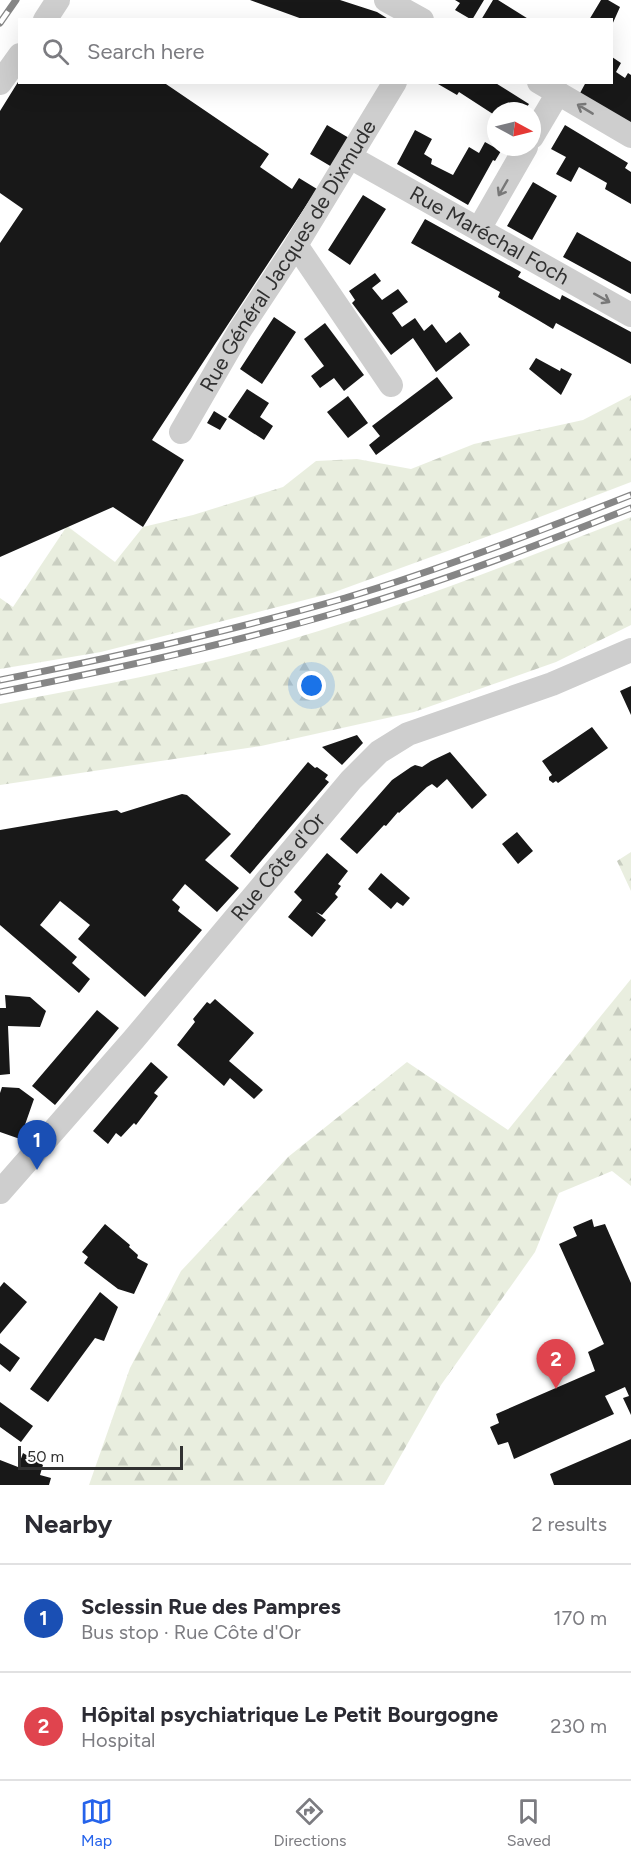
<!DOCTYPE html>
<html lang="en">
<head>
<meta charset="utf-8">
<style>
  :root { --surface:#fff; --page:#f7f7f7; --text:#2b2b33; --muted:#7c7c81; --line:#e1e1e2; --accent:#2563eb }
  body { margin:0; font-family:Figtree,sans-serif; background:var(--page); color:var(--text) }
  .compass { position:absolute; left:487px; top:102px; width:54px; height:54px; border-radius:50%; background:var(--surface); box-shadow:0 6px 24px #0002; rotate:97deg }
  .scale { position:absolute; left:18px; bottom:15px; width:165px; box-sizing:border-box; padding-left:6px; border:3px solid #313131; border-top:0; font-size:16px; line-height:21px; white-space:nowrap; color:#313131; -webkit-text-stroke:4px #fff; paint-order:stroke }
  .you { position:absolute; left:312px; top:686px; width:21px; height:21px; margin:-15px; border:4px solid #fff; border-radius:50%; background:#1a73e8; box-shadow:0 0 0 9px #1a73e833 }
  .badge { display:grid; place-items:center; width:39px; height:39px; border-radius:50%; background:var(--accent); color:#fff; font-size:20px; font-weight:700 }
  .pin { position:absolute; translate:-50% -50px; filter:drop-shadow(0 2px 3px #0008) }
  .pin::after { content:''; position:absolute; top:32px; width:21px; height:18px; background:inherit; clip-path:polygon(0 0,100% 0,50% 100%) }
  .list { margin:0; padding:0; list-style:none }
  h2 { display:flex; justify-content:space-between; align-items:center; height:78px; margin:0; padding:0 24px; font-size:26px }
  h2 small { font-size:20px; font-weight:400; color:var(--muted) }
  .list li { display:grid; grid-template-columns:39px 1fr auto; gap:18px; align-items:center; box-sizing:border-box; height:108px; padding:0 24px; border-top:2px solid var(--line) }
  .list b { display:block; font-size:22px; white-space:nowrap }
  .list p { margin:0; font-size:20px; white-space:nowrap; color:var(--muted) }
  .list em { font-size:20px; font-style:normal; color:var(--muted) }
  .icon { flex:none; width:33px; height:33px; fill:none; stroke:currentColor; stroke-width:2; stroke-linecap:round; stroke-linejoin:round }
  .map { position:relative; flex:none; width:631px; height:1485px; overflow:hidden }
  .search { position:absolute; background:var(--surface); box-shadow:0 6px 24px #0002; left:18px; right:18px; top:18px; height:66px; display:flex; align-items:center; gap:15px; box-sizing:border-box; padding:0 21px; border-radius:0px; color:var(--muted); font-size:22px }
  .sheet { height:294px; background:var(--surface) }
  nav { display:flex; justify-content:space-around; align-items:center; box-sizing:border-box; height:84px; border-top:2px solid var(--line); background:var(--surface); font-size:16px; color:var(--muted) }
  nav a { display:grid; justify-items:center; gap:3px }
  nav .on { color:var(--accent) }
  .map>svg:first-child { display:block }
  .forest { fill:url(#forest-firs) }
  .building { fill:#181818 }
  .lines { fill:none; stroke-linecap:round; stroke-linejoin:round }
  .minor { stroke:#cecece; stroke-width:24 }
  .rail-casing { stroke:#868686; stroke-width:7 }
  .rail { stroke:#fff; stroke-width:4.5; stroke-dasharray:14; stroke-linecap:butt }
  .oneway { stroke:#787878 }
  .labels { text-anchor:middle; stroke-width:6; stroke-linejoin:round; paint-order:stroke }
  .street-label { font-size:21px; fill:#313131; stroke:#fff }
</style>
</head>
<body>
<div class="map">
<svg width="631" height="1485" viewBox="0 0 631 1485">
  <defs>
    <pattern id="forest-firs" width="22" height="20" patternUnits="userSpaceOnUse" patternTransform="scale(1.5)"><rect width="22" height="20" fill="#e9eedf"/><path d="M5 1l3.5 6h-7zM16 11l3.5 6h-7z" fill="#c8cdc0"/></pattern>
  </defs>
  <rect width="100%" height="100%" fill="#fff"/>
  <path class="forest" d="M631 395V482L511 528 332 593 101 652 0 669V598L13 607 67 526 115 562 143 527 193 515 283 487 316 461 357 459 411 469 474 444 583 420Z
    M631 517V625L556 662 414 712 261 746 0 785V704C74 690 149 677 223 658 362 623 497 569 631 517Z
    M631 852V891L617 861Z
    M631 979V1186L612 1171 559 1193 535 1252 441 1385 384 1485H89L130 1368 181 1271 288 1157 407 1062 508 1130Z"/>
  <path class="building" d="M250 0H340L377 12 390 20H305Z
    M455 0H484L472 20 455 10 460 3Z
    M493 0H498L530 20H481Z
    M601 0H608L620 7 612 25V20H589Z
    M612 57 621 63 616 72 625 78 628 73 631 75V125L579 95 586 82H612Z
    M18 82H163L269 154 260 167 292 189 299 178 317 189 152 440 184 460 143 527 113 507 0 557V243L23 209 0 193V111Z
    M439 82H494L529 104 524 111H496V116L459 92 457 95 438 84Z
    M327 125 349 138 332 167 310 154Z
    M565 125 628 163 625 168 631 172V204L605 189 607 183 579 167 571 182 556 174 566 157 551 149Z
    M415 130 432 139 424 154 432 159 431 164 453 175 469 147 479 153 485 142 501 151 495 161 493 160 468 205 397 164Z
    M533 182 557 196 532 240 507 226Z
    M363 195 386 209 350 265 328 250Z
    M425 219 521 272 518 277 538 288 560 300 562 295 631 332V364L556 323 553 329 538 320 498 297 500 292 411 243Z
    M577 232 631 262V294L563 257Z
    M375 273 381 281 372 288 382 300 398 289 408 302 392 313 402 327 415 318 424 331 432 324 446 343 460 332 470 345 436 372 413 338 391 355 352 303 355 300 349 291Z
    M274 317 296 332 262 384 240 369Z
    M325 323 364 375 344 391 334 378 320 388 311 376 324 366 304 339Z
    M536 358 560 371 561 368 572 374 561 395 529 369Z
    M437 377 453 398 376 455 369 445 380 436 372 426Z
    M247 389 269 403 260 417 273 426 264 440 228 417Z
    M348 396 368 423 348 438 327 412Z
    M214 411 227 419 220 430 207 423Z
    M631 686V715L620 691Z
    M592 727 608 748 558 783 556 781 553 783 549 780V777L552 775 542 761Z
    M357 735 363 743 342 765 322 747Z
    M450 752 487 795 472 809 447 779 437 788 432 784 427 787 399 813 398 812 386 826 384 825 357 854 340 839 392 780 411 767 415 765 422 767 431 761Z
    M308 762 315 768 317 767 328 775 325 779 329 782 250 874 230 856Z
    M182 794 187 795 231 834 205 860 239 888 217 912 185 884 172 900 180 907 178 911 202 930 145 997 78 939 90 925 60 901 40 925 77 957 72 963 90 979 79 993 0 925V830L117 810 121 813Z
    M517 832 533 851 518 864 502 844Z
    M327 853 348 871 338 884 341 886 335 894 338 897 322 915 316 912 326 920 312 937 288 917 302 900 294 892Z
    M381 873 410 898 403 906 397 902 391 909 368 889Z
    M5 995 30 997 46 1011 40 1027 8 1026 10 1074 0 1075V1008H6Z
    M215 999 254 1033 229 1061 263 1090 254 1099 230 1078 224 1086 177 1045 195 1022 193 1019 207 1002 210 1004Z
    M97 1010 119 1028 55 1105 32 1086Z
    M151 1062 168 1077 154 1093 158 1096 136 1125 134 1123 121 1137 116 1133 108 1144 93 1131Z
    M2 1087 19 1088 34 1099 20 1139 0 1132V1093Z
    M592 1219 594 1227 605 1224 631 1283V1415L623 1398 629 1396 625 1387 605 1396 614 1414 514 1459 508 1442 498 1445 490 1427 499 1423 496 1414 595 1371 588 1352 604 1344 559 1244 577 1236 573 1227Z
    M105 1224 130 1245 129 1247 138 1255 137 1258 148 1264 134 1294 118 1289 84 1263 88 1257 82 1252Z
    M4 1282 27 1302 0 1334V1287Z
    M100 1292 118 1307 104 1341 95 1338 48 1402 30 1389Z
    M0 1343 20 1358 10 1372 0 1364Z
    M0 1402 33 1426 21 1442 0 1427Z
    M631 1439V1485H554L550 1474Z
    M23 1453 43 1465 40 1475 51 1478 49 1485H0V1460L18 1467Z"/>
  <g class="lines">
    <g class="minor">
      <path d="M386 0 422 20"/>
      <path d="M45 20 58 0"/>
      <path d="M539 82 631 136"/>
      <path d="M0 83 20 55"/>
      <path d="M532 137 558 93"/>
      <path id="s1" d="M350 157 631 315"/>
      <path d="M479 229 526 147"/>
      <path d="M296 245 391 385"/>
      <path id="s2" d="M181 432 240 330 296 245 395 82"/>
      <path id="s3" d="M0 1192 134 1039 351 780 379 752 408 734 552 684 631 650"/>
    </g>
    <defs>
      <path id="rail" d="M0 23 16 0
        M0 680C116 657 231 631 345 598 442 569 537 532 631 495
        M0 692C117 669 234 643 349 609 445 581 538 545 631 508"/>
    </defs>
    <use href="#rail" class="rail-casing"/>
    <use href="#rail" class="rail"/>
  </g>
  <defs><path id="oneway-shaft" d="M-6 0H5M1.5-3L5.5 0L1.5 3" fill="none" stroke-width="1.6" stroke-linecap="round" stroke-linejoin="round" transform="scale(1.5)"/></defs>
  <g class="oneway">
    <use href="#oneway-shaft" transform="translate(585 109) rotate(-149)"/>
    <use href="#oneway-shaft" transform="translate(503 188) rotate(120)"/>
    <use href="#oneway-shaft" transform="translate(602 298) rotate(29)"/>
  </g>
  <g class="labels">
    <g class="street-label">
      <text dy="7" stroke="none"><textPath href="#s1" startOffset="160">Rue Maréchal Foch</textPath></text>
      <text dy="7" stroke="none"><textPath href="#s2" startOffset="206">Rue Général Jacques de Dixmude</textPath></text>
      <text dy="7" stroke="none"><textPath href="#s3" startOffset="428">Rue Côte d'Or</textPath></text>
    </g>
  </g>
</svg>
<svg class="compass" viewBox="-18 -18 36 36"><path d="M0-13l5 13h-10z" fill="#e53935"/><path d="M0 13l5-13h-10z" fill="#7c7c81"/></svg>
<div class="scale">50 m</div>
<div class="you"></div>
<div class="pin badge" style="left:37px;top:1170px;background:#1a4fb4">1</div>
<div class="pin badge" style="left:556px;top:1389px;background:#e0444e">2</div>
<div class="search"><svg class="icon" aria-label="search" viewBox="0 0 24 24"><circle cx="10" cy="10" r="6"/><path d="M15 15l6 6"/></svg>Search here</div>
</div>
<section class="sheet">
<h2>Nearby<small>2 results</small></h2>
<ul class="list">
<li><span class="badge" style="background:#1a4fb4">1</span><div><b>Sclessin Rue des Pampres</b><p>Bus stop · Rue Côte d'Or</p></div><em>170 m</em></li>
<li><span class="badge" style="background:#e0444e">2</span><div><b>Hôpital psychiatrique Le Petit Bourgogne</b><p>Hospital</p></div><em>230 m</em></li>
</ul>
</section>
<nav>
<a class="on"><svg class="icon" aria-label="map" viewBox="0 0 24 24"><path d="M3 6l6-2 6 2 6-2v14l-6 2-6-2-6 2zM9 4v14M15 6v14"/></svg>Map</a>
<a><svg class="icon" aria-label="directions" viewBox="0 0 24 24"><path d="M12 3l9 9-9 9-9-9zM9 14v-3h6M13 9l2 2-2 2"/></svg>Directions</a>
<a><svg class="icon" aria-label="saved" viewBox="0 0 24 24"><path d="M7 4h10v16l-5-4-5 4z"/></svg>Saved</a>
</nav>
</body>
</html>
